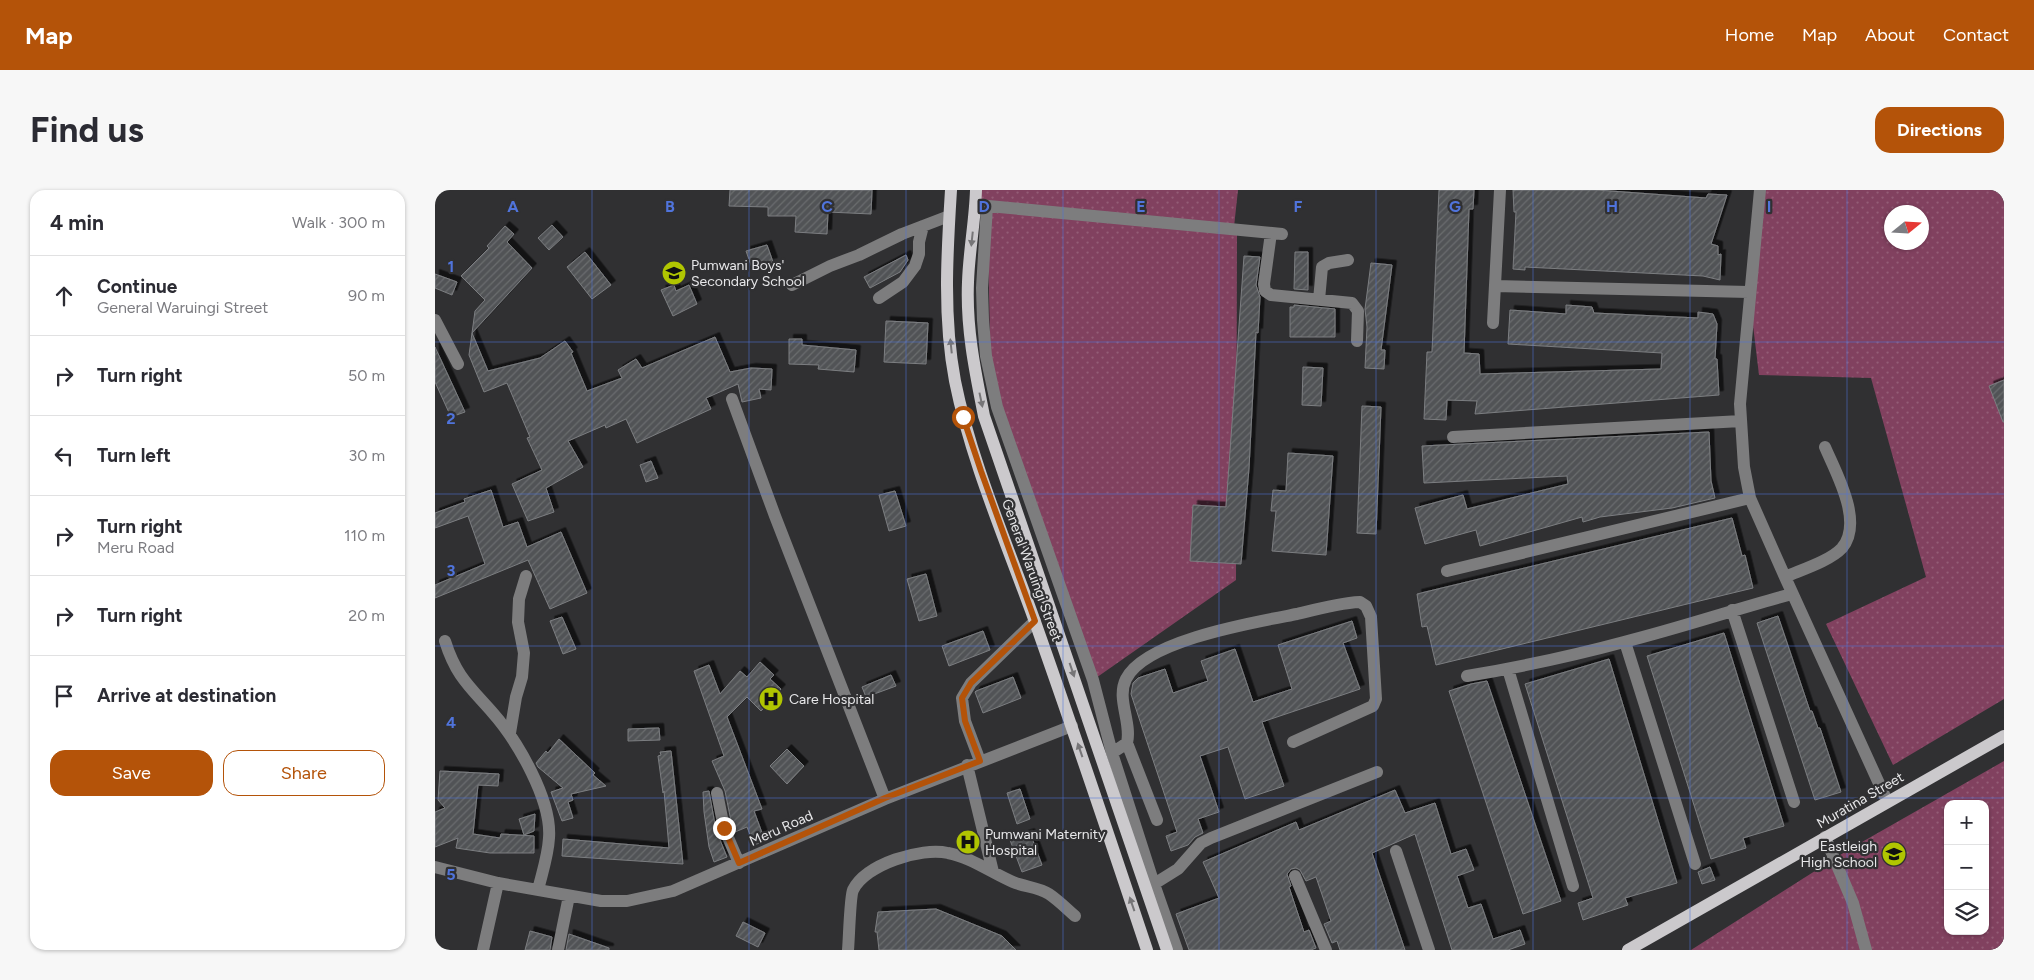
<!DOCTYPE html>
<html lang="en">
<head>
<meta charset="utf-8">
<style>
  :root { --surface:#fff; --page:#f7f7f7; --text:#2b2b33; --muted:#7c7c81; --line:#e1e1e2; --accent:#b45309 }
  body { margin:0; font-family:Figtree,sans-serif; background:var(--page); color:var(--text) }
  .controls { position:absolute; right:15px; bottom:15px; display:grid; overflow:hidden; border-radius:10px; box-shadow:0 1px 4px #0004 }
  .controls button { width:45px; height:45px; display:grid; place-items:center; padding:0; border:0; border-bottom:1px solid var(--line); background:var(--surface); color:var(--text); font:25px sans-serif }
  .compass { position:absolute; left:1449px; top:15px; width:45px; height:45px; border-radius:50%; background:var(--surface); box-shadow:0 1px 4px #0004; rotate:72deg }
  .stop { position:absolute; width:15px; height:15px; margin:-11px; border:4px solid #b45309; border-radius:50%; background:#fff }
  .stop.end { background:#b45309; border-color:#fff; box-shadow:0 1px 5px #0008 }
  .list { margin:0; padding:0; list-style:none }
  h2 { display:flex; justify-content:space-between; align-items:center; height:65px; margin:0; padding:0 20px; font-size:21px }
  h2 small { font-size:16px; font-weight:400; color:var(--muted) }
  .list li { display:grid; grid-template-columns:32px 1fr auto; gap:15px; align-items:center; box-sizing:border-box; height:80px; padding:0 20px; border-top:1px solid var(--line) }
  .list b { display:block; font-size:19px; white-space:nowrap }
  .list p { margin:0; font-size:16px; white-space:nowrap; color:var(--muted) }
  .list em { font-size:16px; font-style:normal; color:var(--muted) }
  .actions { display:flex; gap:10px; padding:15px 20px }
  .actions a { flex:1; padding:11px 0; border:1px solid var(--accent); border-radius:15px; text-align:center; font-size:18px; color:var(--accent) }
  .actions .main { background:var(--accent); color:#fff }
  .icon { flex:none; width:28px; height:28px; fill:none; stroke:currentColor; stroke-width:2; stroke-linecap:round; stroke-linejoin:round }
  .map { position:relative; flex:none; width:1569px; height:760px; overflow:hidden; border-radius:15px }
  header { display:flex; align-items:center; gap:30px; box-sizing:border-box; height:70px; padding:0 25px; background:var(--accent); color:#fff }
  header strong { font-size:24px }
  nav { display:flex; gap:28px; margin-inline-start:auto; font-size:18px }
  .intro { display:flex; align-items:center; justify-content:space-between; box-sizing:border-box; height:120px; padding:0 30px }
  h1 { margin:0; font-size:35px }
  .button { padding:12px 22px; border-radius:15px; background:var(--accent); color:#fff; font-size:18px; font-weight:700 }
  main { display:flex; gap:30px; padding:0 30px }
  aside { flex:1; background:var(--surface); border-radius:15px; box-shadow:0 1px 4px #0004 }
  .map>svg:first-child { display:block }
  .park { fill:url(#park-dots); fill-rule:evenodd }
  .building { fill:url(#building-hatch); stroke:#7c7e81; filter:url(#shadow) }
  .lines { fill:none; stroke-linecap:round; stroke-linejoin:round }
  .minor { stroke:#7d7d7e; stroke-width:12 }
  .major { stroke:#cbc9cc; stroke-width:12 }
  .oneway { fill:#767577 }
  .route { stroke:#b45309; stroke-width:6 }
  .grid { fill:none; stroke:#5074dc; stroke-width:1; stroke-opacity:0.55 }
  .labels { text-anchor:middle; stroke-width:4.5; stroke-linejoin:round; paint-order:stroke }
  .poi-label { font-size:14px; fill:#e7e7e9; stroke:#303032; text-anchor:start }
  .street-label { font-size:14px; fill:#e7e7e9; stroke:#303032 }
  .grid-label { font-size:16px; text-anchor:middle; font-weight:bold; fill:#5074dc; stroke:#303032; stroke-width:4.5; stroke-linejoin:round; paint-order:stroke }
</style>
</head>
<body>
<header>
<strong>Map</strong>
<nav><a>Home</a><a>Map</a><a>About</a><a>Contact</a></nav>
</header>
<div class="intro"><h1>Find us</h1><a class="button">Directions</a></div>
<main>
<aside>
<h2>4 min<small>Walk · 300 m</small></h2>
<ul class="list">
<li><svg class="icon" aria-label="ahead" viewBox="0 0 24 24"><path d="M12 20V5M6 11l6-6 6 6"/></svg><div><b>Continue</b><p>General Waruingi Street</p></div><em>90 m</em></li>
<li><svg class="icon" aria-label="right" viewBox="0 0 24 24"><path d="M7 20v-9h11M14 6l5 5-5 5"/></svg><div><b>Turn right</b></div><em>50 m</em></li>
<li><svg class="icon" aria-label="left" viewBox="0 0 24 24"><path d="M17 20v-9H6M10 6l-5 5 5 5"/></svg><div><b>Turn left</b></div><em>30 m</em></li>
<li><svg class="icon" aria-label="right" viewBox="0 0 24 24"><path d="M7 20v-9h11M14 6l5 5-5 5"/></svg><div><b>Turn right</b><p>Meru Road</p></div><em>110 m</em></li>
<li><svg class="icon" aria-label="right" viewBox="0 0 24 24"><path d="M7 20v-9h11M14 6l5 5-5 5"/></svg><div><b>Turn right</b></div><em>20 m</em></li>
<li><svg class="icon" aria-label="arrive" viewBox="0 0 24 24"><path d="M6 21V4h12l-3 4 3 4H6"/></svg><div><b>Arrive at destination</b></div></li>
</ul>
<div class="actions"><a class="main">Save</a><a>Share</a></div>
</aside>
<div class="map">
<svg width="1569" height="760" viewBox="0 0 1569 760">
  <defs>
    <pattern id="park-dots" width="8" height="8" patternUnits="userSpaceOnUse" patternTransform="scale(1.25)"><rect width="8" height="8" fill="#81415f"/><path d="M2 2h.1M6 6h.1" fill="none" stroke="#935c76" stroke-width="1.8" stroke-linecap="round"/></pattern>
    <pattern id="building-hatch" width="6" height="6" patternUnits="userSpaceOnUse" patternTransform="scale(1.25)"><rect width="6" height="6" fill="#515356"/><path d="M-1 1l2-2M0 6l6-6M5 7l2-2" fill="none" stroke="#6a6c6e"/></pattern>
    <filter id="shadow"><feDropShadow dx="4.5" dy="-4.5" stdDeviation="0" flood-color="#0009"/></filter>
  </defs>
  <rect width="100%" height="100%" fill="#303032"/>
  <path class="park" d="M541 0H803L799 37 802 40 801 390 658 490 556 190 552 16 540 15Z
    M1324 0H1569V509L1458 575 1391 434 1491 387 1436 188 1324 185 1314 102ZM1456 22H1486V52H1456Z
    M1569 571V760H1256L1413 660ZM1513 614H1550V741H1513Z"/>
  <path class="building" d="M295 0H437L436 24 393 22 392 44 360 42 361 26H333V17L294 16Z
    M1004 0H1039L1038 19H1034L1029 163 1044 164 1045 184 1226 179 1227 163 1073 154 1075 120 1131 124V115L1157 117 1159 123 1263 128V122L1278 124 1282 134 1280 169H1282L1284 205 1040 224 1042 211 1012 210 1011 230 989 229 992 162H997Z
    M1078 0H1162L1271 8 1273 4 1292 5 1276 54 1283 56V65L1286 64 1285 90 1268 86 1090 77V80L1078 79 1081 22H1079Z
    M117 35 128 47 114 60 103 48Z
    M70 36 79 44 72 52 97 78 37 143 53 181 105 168 130 151 138 162 136 163 152 201 187 188 183 180 201 169 207 178 280 147 295 182 316 178 337 179 336 200 324 199 326 208 307 212 303 194 271 208 276 219 202 253 191 229 171 238 170 235 133 251 148 277 111 298 119 322 93 331 77 294 107 280 92 248 95 247 72 193 49 202 34 165 40 121 50 110 26 86 54 58 52 56Z
    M332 55 338 72 317 78 311 61Z
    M150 62 176 95 157 109 132 77Z
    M860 62H873V100L859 99Z
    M471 65 473 70 465 82 435 98 429 87Z
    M809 66 825 67 821 95 825 107 823 143 821 142 814 278 806 374 755 371 758 315 791 317Z
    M936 73 957 75 946 160H950L949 179 930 178 932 137 930 119Z
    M0 84 22 92 17 105 0 98Z
    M239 95 241 101 254 95 262 114 238 126 226 100Z
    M859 115 900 119V147H855V117H859Z
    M451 131 493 133 491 174 449 172Z
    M354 149H367V155L421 160 419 182 383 179 384 175 354 174Z
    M0 157 30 222 16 227 0 192Z
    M868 177 888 178 886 216 867 215Z
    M1569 190V232H1568L1554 196Z
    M927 216 946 217 941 344 922 343Z
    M1274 242 1276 291 1280 308 1237 318 1165 327 1148 332 1147 327 1045 356 1041 340 990 354 980 318 1028 305 1032 319 1133 294 1132 286 989 293 987 256Z
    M853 263 898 266 891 365 837 361 841 321H836L838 300 851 301Z
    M216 271 223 288 211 292 205 275Z
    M56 300 68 337 83 332 92 357 126 342 152 403 115 419 93 370 0 408V395L50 374 33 326 0 338V323L30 312 29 309Z
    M460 301 471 336 454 341 444 305Z
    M1297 328 1307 366 1310 365 1318 398 1001 475 992 436 987 437 982 404Z
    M491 384 502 426 484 431 472 389Z
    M1343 426 1375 521H1377L1383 538H1385L1406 602 1380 610 1322 433Z
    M127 427 141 459 128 464 115 431Z
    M917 431 922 448 908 453 925 499 827 532 849 596 810 609 793 557 765 566 784 622 763 629 768 643 760 647 753 655 736 661 731 646 742 642 696 504 698 493 703 488 730 479 738 503 773 491 766 471 800 459 818 512 857 499 843 455Z
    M548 441 555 460 514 476 507 456Z
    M1289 443 1349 636 1308 648 1311 658 1276 669 1212 466Z
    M1174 469 1242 693 1190 708 1193 715 1148 730 1143 713 1158 708 1090 494Z
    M325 472 339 485 335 489 346 499 326 521 312 507 292 527 327 619 319 621 330 651 319 655 312 637 300 642 297 636 290 601 277 571 289 566 259 481 274 475 285 504 305 481 312 487Z
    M456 485 461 496 431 507 427 497Z
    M578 487 586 508 548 523 540 502 541 501Z
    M1052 491 1126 711 1088 724 1014 501 1036 494Z
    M224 538 225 550 193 551V539Z
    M124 549 160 583 158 585 171 596 136 604 138 610 133 612 138 628 127 631 116 602 128 598 103 577 101 573 111 561 113 563Z
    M352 559 369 576 352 594 335 576Z
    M236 561 248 674 127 666 128 649 234 658 229 601 228 603 223 566 226 565 225 562Z
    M5 581 64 584 63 596 43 595 38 644 65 648 66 644 99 646V663H55L21 658 23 648 0 657V622L10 618 3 610Z
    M585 599 595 629 582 634 572 603Z
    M960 600 970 623 1000 613 1016 664 1031 659 1039 680 1022 686 1033 718 1046 714 1058 749 1085 740 1090 754 1073 760H1017L980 644 937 663 970 760H905L902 751 897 753 889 734 896 731 881 687 871 691 865 680 861 678 856 679 852 684 856 696 854 697 869 742 874 740 881 758 876 760H754L741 724 784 708 768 672 861 632 864 640Z
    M274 601 281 640 292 667 279 672 274 657 269 622 268 602Z
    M100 624 99 641 89 645 84 629Z
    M595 643 607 675 587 682 575 650Z
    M1275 677 1280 690 1267 694 1263 682Z
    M501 719 567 746 581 760H444L442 742H440L443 722Z
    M308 732 330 743 323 757 301 746Z
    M95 741 117 747 115 760H90Z
    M134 744 174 758V760H131Z"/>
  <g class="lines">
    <path class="minor" d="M1325 0 1305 214 1309 277 1315 308 1350 387 1452 611
      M543 15 847 44
      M552 16 547 98 548 130 551 166 562 217 658 490 677 563 719 694 742 760
      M836 43 829 94 830 101 836 105 917 113 923 121 922 151
      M357 95 395 76 424 65 467 44 514 26
      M1060 96 1314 102
      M444 108 468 92 480 76 484 64V52L488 36
      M884 110 887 77 894 73 913 70
      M0 130 23 174
      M1058 133 1065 0
      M297 209 340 326 450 609
      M1018 247 1306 231
      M1012 381 1315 308
      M1350 387C1366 380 1395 371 1407 358 1429 332 1401 283 1390 257
      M1297 420 1359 612
      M10 451C21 486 34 496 57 522 82 550 117 610 114 648 113 666 107 683 103 700
      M1190 452 1260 674
      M1073 479 1138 696
      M1032 486C1085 477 1137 466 1189 452 1245 438 1301 419 1357 404
      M75 543 81 507 87 487 89 463 83 432 84 409 91 386
      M692 553 722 630
      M677 563 692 553C697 532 681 509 691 489 710 450 821 432 862 424 882 419 904 413 925 412L931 416 936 427 941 509 938 516 858 552
      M545 571 530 531 527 508 536 493 600 431
      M532 575 558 682
      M282 603 289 638 304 673
      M1390 647 1418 713 1431 760
      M961 661 994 760
      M0 677 63 693 166 711H192L238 701 450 609 637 536
      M860 686 891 760
      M719 694 743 679 766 653 776 648 942 582
      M48 760 63 693
      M123 760 134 706
      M413 760C414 750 415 706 418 700 431 674 486 657 513 663 535 667 557 683 578 692 590 697 603 697 614 704 623 710 632 719 640 726"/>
    <path class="major" d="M516 0C512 63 508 128 520 191 536 271 571 351 599 429 638 539 675 649 712 760
      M541 0C540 31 534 61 533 92 531 138 540 181 549 226L732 760
      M1193 760 1569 546"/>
  </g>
  <defs><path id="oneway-solid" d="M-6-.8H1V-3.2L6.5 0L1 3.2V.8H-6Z" transform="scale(1.25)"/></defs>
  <g class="oneway">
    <use href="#oneway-solid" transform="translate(537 49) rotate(96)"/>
    <use href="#oneway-solid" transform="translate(516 156) rotate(-96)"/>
    <use href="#oneway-solid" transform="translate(546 210) rotate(78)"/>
    <use href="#oneway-solid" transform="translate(637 480) rotate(71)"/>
    <use href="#oneway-solid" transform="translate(645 560) rotate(-109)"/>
    <use href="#oneway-solid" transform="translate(697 714) rotate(-109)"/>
  </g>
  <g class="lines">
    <path class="route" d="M289 638 304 673 450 608 545 571 530 531 527 508 536 493 600 431 546 281 528 227"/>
  </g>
  <path class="grid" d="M157 0V760M314 0V760M471 0V760M628 0V760M784 0V760M941 0V760M1098 0V760M1255 0V760M1412 0V760M0 152H1569M0 304H1569M0 456H1569M0 608H1569"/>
  <defs>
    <symbol id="school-disc" viewBox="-11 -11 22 22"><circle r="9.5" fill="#b0c501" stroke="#303032"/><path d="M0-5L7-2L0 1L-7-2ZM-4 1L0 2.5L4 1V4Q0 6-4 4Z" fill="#111"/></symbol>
    <symbol id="hospital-disc" viewBox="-11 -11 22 22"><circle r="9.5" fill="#b0c501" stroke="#303032"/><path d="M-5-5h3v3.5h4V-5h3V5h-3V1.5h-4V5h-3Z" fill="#111"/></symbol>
  </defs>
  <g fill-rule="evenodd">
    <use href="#school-disc" x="225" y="69" width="28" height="28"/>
    <use href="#hospital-disc" x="322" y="495" width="28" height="28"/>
    <use href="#hospital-disc" x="519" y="638" width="28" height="28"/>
    <use href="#school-disc" x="1445" y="650" width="28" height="28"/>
  </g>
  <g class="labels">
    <g class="poi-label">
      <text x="256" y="80">Pumwani Boys'<tspan x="256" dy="16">Secondary School</tspan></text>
      <text x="354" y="514">Care Hospital</text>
      <text x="550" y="649">Pumwani Maternity<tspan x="550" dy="16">Hospital</tspan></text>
      <text x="1442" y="661" text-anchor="end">Eastleigh<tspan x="1442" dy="16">High School</tspan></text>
    </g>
    <g class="street-label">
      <text transform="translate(597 380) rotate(70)" y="5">General Waruingi Street</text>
      <text transform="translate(1425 610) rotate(-30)" y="5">Muratina Street</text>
      <text transform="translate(346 638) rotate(-24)" y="5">Meru Road</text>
    </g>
  </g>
  <g class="grid-label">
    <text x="78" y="22">A</text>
    <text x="235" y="22">B</text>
    <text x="392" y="22">C</text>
    <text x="549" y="22">D</text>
    <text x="706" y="22">E</text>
    <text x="863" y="22">F</text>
    <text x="1020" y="22">G</text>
    <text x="1177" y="22">H</text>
    <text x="1334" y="22">I</text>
    <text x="16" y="82">1</text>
    <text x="16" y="234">2</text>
    <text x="16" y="386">3</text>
    <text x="16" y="538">4</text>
    <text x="16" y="690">5</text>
  </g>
</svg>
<div class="controls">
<button>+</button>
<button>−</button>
<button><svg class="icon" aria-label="layers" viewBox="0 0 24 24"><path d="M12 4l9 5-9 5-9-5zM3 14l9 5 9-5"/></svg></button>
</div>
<svg class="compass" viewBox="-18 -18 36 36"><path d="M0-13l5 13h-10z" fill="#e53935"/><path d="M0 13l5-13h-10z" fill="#7c7c81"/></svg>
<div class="stop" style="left:528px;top:227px"></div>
<div class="stop end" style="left:289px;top:638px"></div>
</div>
</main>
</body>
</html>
